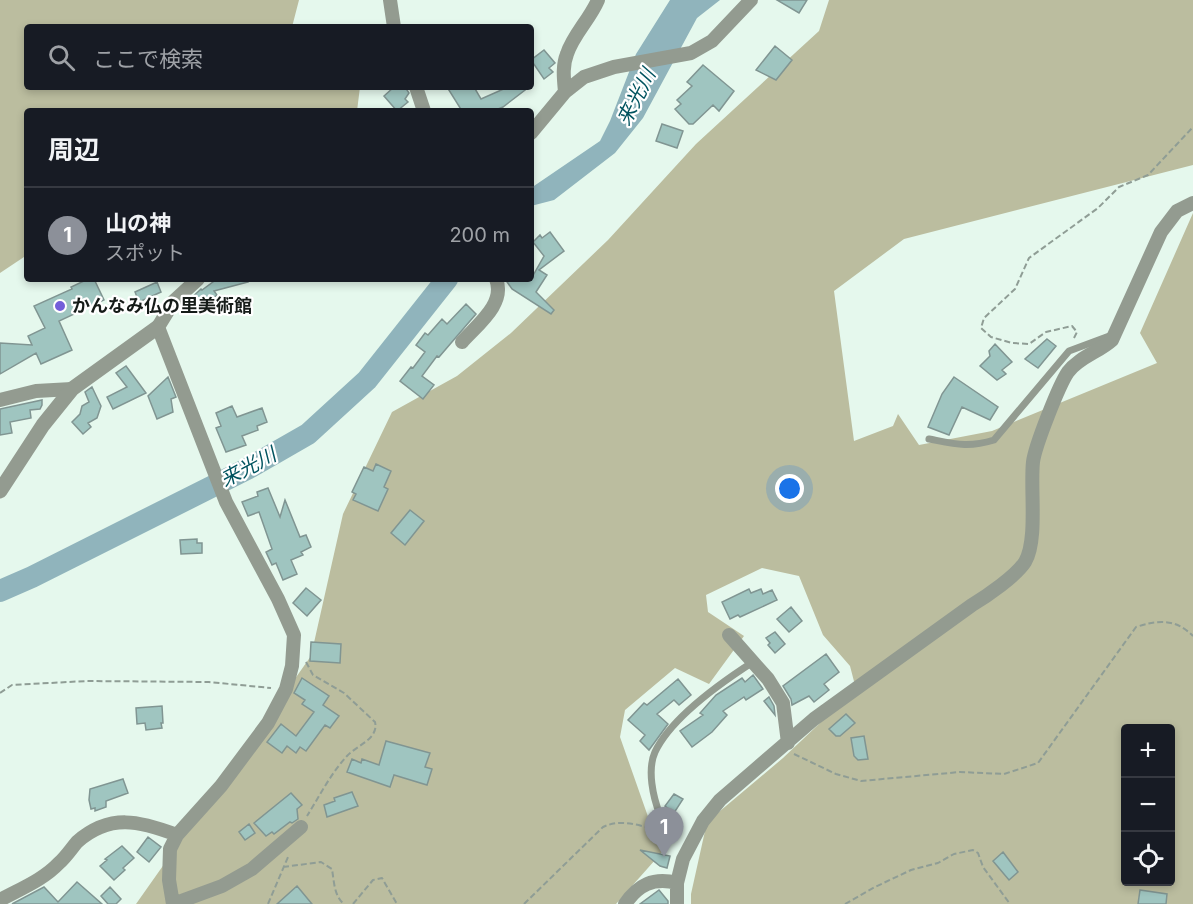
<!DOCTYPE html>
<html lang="ja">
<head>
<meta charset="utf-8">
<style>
  :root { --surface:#171b24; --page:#20242c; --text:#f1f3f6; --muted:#9ea1a6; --line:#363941; --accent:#8c9099 }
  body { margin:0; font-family:Inter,"Noto Sans JP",sans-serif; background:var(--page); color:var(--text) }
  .controls { position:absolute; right:18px; bottom:18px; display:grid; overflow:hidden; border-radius:6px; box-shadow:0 3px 9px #0003 }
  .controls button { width:54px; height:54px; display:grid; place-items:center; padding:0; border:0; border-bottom:2px solid var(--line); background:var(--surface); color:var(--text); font:30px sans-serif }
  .you { position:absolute; left:790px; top:489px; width:21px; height:21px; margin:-15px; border:4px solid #fff; border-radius:50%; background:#1a73e8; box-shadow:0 0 0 9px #1a73e833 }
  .badge { display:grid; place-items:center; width:39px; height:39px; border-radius:50%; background:var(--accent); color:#fff; font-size:20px; font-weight:700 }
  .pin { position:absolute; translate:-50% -50px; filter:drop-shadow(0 2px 3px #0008) }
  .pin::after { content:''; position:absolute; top:32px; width:21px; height:18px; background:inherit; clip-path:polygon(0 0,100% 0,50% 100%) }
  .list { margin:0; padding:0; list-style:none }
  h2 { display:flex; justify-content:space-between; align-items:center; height:78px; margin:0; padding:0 24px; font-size:26px }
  h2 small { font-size:20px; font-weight:400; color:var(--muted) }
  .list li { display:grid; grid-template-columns:39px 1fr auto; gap:18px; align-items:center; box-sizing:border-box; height:96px; padding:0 24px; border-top:2px solid var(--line) }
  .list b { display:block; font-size:22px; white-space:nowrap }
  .list p { margin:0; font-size:20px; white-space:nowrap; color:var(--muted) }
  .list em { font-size:20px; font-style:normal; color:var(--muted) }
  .icon { flex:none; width:33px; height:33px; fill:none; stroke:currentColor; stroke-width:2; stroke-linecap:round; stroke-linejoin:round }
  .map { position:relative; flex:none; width:1193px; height:904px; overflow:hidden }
  .search { position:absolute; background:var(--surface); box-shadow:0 3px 9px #0003; left:24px; top:24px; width:510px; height:66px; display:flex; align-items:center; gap:15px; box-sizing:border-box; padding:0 21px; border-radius:6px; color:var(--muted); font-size:22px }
  .panel { position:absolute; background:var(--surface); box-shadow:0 3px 9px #0003; left:24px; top:108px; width:510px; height:174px; border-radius:6px }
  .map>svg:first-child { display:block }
  .forest { fill:#bbbd9f; fill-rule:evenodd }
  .water { fill:#90b4bc }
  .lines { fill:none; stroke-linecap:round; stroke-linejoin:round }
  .river { stroke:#90b4bc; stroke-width:22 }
  .building { fill:#9fc5c0; stroke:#809592; stroke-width:1.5 }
  .path { stroke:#8f9d95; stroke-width:2; stroke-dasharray:6 3; stroke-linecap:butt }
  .service { stroke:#939b90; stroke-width:7 }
  .minor { stroke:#939b90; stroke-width:14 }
  .tertiary { stroke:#939b90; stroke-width:15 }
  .poi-dot { fill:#735ed9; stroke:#fff; stroke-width:2 }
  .labels { text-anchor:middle; stroke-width:4.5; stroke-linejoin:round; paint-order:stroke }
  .poi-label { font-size:18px; font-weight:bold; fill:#151b18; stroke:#fff; text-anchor:start }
  .water-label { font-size:20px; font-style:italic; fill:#00535f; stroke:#fff }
</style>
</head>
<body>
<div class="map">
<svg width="1193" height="904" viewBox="0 0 1193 904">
  <rect width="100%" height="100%" fill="#e5f8ed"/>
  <path class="forest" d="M0 0H299L292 27H27V87H360L357 111H27V255L0 273Z
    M829 0H1193V165L904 239 834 291 854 441 893 426 898 414 919 445 992 431 1157 363 1140 333 1193 213V904H691V894L707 822 783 758 856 689 850 666 823 635 799 576 762 568 706 595 708 612 744 636 709 684 675 668 625 710 620 737 652 828 679 833 616 904H136L311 656 343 514 392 412 457 376 511 333 608 240 696 144 819 31ZM1126 728H1170V882H1126Z"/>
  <path class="water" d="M670 0H720L697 18 643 118 615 153 554 200 531 206V188L600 141 610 121 636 54Z"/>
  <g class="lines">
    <path class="river" d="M0 591 32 577 247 469 308 434 367 380 447 279"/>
  </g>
  <path class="building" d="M777 0H807L799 13Z
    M775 46 792 60 776 80 756 70Z
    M544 50 555 63 549 68 553 72 544 79 531 60Z
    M703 65 734 91 719 111 713 105 693 124H689L675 109 681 104 677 100 692 86 687 82Z
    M394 87H405L409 93 405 99 408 102 397 111 384 96Z
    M447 87H474L481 99 508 87H529L503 107 493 111H462Z
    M662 124 683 131 677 148 656 141Z
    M550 232 564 251 539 270 547 275 536 292 554 310 551 314 512 289 505 279H531L544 256 533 242 540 235 542 238Z
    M88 279H94L104 300 59 321 72 350 41 364 36 353 0 374V343L32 345 28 336 45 328 34 306 72 289 71 287Z
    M217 279H247L248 282 214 291 217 295 196 311 188 301 201 289 202 290Z
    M157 282 161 292 139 302 135 292Z
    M466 304 476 314 439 357 437 356 422 376 434 385 423 399 400 381 411 367 413 368 425 352 416 345 425 333 428 335 442 319 447 324Z
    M1047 339 1056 346 1038 368 1025 359Z
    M995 344 1012 362 1002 370 1006 374 997 380 980 366 990 356 989 351Z
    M126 366 146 393 113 409 107 397 127 387 116 373Z
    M168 377 176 397 171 399 173 412 157 419 148 396Z
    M954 377 998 407 990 420 962 407 949 435 928 427 942 394Z
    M92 387 101 406 97 418 88 423 91 427 83 434 72 422 80 414 82 406 89 402 85 392Z
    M42 400V405L40 409 30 410 31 418 10 422 12 433 0 435V409Z
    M232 406 237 417 262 408 267 422 257 426 258 430 242 436 246 445 226 452 216 428 221 426 216 413Z
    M376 464 391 471 384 487 388 489 378 511 353 500 356 494 352 492 364 467 373 471Z
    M268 488 280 517 285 500 300 537 306 535 311 547 301 552 303 555 291 560 297 574 283 580 276 563 272 565 266 552 272 549 259 512 248 516 242 502 258 496 257 492Z
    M410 510 424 521 405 545 391 533Z
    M197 539V543H202V553L181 554 180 540Z
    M306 588 321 600 307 616 293 603Z
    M749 589 751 593 761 589 763 594 772 590 777 600 740 617 738 615 730 619 722 602Z
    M791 607 802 621 789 632 777 619Z
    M775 632 785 644 775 653 768 645 770 643 766 638Z
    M311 642 341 644 340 663 310 661Z
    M826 654 839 672 824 684 829 690 814 702 809 696 792 705 791 699 783 686Z
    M753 675 763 689 746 700 744 697 723 711 727 715 712 732 692 747 680 731 703 715 700 713 716 695 742 678 745 682Z
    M302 678 329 696 323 705 339 716 330 728 325 725 306 751 300 747 296 753 287 746 282 753 267 742 281 724 296 736 314 712 302 704 305 700 294 693Z
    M678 679 691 695 679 705 674 700 657 714 668 724 649 750 640 741 645 735 628 720 644 703 647 705Z
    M769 697 774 706 775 715 764 701Z
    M162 706 163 723H161L162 728 146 730 145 723 137 724 136 708Z
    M846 714 855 723 840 736H836L829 729Z
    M864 736 868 759 858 760 854 756 851 738Z
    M386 741 430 753 425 767 432 769 427 785 394 775 390 787 347 772 352 759 361 763 362 759 379 765Z
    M123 779 128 793 106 801V807L95 811V808L91 809 89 800 90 789Z
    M352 792 358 806 327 817 324 805 335 801 334 798Z
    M291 793 302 805 297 809 298 819 292 823 290 822 274 834 272 832 266 836 254 823Z
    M674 794 683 799 674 813 665 806Z
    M249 824 255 833 245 840 239 832Z
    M148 837 161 847 149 862 137 852Z
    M122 846 134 858 123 868 125 870 114 880 100 866 107 860 105 859Z
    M640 850 670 856 667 868 660 866Z
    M1003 852 1018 872 1009 880 993 861Z
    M77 882 102 904H12L44 887 58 902Z
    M297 886 312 904H277Z
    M110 887 121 899 116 904H108L101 896Z
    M659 890 668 901V904H640Z
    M1140 890 1167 894 1166 904H1138Z"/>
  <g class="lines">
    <path class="path" d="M1074 338 1077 332 1072 326 1046 332 1029 344 1012 343 991 337 981 328 984 318 1015 289 1029 258 1098 208 1119 187 1148 175 1193 127
      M306 662 313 675 344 693 375 722C379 739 357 745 347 756 331 773 319 797 307 816
      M0 693 12 685 87 681 209 682 271 688
      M794 754 836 774 861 781 960 772 1004 774 1038 763 1136 627C1158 620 1175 618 1193 636
      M283 867 321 862 332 869C334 881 334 896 344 904
      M268 904 288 857
      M353 904 373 880 382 878 397 904
      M524 904 603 827C622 818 639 826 659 830
      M845 904 875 887 911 870 938 863 954 854 973 850 978 853 983 867 1010 904"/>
    <path class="service" d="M929 439C955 444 968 448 994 440L1069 351 1112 335
      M674 833C669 827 663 821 660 815 653 797 647 770 655 752 671 718 722 682 753 662"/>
    <path class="minor" d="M390 0 394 27
      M416 87 424 111
      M565 92C564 80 562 66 567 54 573 35 590 19 598 0
      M531 133 565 92 584 77 614 67 691 53 712 41 751 0
      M462 342C477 325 506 304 496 279
      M0 400 36 391 72 389
      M729 635 768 679 783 703 788 743
      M0 900C20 889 43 880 59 863 66 857 71 849 77 842 110 813 140 821 177 835
      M173 904 169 880 170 849 177 835 221 786 268 723 286 689 292 666 294 635 278 599 226 502 158 327 174 301 198 279
      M173 904 222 886 252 869 301 827
      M625 904C638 885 653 877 677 883
      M677 904V883L683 859 703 821 720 800 814 719 972 605C987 596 1016 576 1025 562 1038 540 1030 488 1033 462 1035 446 1059 385 1068 372 1079 357 1099 352 1112 340L1161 232 1177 211 1193 203"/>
    <path class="tertiary" d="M0 491 43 425 72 389 158 327"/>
  </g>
  <circle class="poi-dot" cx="60" cy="306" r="6"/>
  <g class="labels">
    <g class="poi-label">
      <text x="72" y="312">かんなみ仏の里美術館</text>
    </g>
    <g class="water-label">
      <text transform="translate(636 97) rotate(-63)" y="7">来光川</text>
      <text transform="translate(248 467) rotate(-28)" y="7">来光川</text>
    </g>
  </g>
</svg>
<div class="controls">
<button>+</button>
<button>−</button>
<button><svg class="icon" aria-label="locate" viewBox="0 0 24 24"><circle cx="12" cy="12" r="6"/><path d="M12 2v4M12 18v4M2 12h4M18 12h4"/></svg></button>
</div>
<div class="you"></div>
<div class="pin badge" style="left:664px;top:857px">1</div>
<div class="search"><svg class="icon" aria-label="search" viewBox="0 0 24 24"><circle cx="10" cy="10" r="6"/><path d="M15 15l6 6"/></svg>ここで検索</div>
<section class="panel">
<h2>周辺<small></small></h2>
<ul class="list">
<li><span class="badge">1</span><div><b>山の神</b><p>スポット</p></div><em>200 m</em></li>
</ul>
</section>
</div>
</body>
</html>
